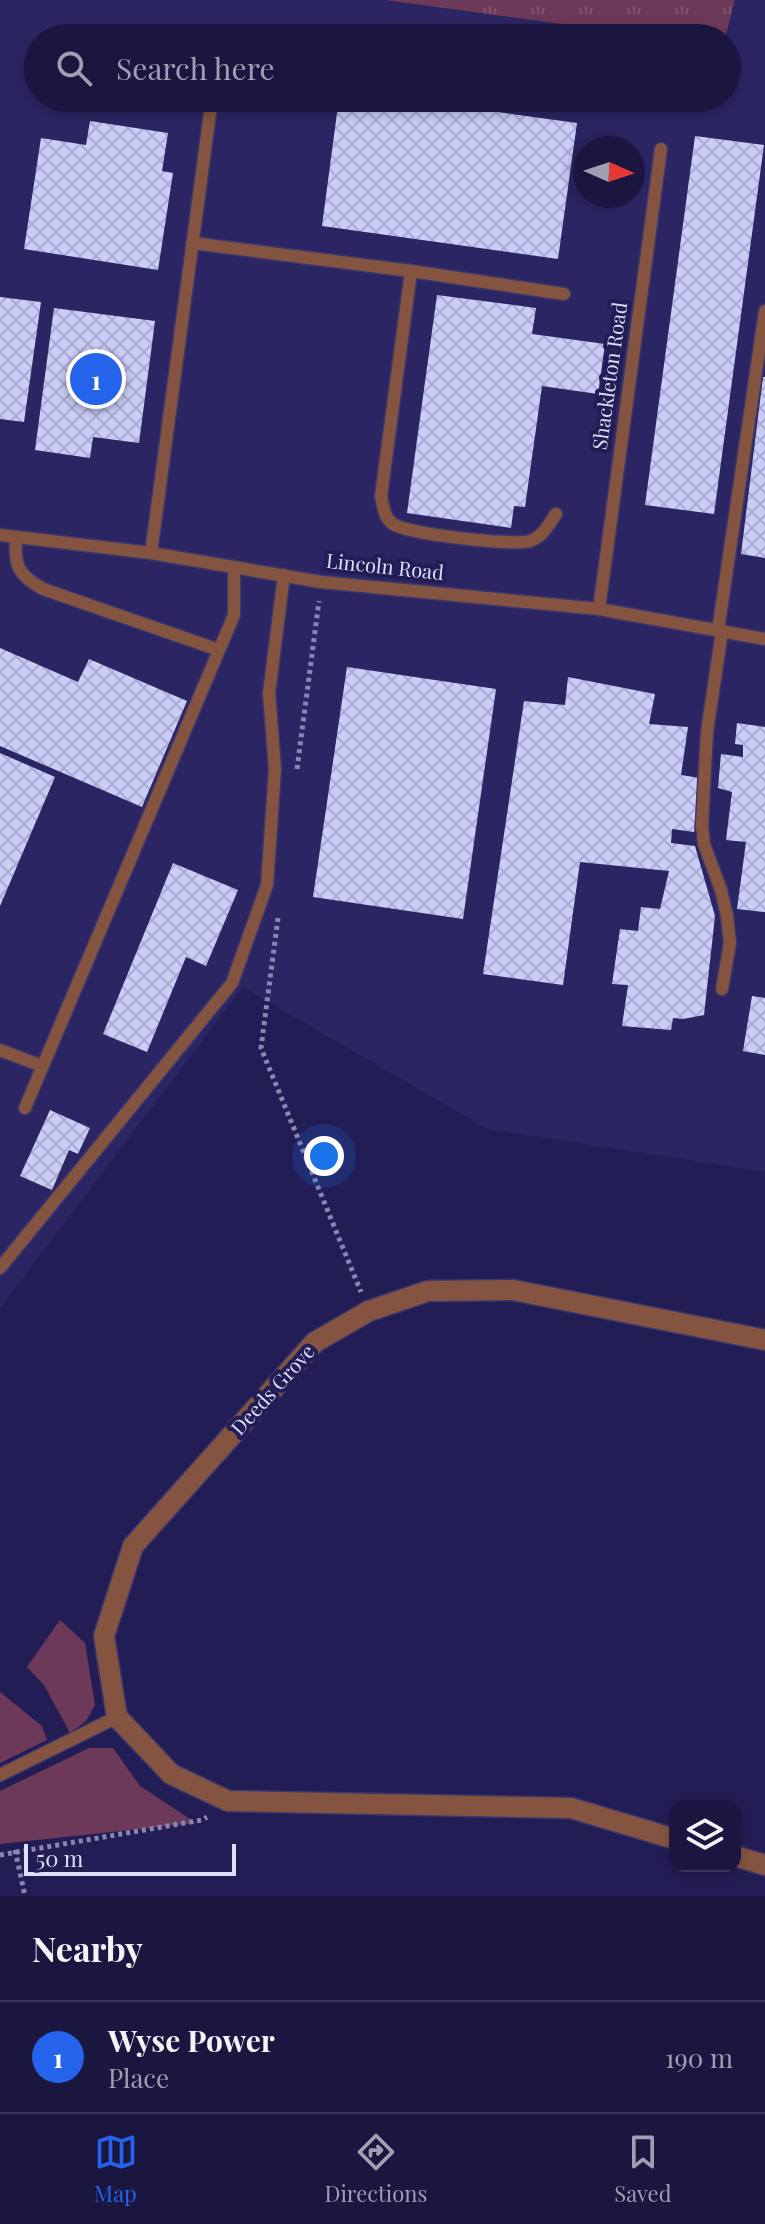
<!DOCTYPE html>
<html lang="en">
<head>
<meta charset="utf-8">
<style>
  :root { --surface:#1a1640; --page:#231f47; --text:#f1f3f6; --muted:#9f9fb1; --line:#383559; --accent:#2563eb }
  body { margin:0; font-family:"Playfair Display",serif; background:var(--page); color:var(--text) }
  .controls { position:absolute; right:24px; bottom:24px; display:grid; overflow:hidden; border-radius:16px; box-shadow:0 4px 12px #0003 }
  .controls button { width:72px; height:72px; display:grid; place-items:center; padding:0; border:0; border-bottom:2px solid var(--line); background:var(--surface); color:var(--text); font:40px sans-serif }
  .compass { position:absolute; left:573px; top:136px; width:72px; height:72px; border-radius:50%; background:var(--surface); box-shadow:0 4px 12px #0003; rotate:93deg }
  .scale { position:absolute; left:24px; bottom:20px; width:212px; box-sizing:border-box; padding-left:8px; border:4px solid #dedffc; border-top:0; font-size:22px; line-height:28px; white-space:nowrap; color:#dedffc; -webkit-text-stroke:6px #231d55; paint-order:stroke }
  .you { position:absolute; left:324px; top:1156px; width:28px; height:28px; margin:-20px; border:6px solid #fff; border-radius:50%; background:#1a73e8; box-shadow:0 0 0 12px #1a73e833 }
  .badge { display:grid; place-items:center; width:52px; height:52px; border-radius:50%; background:var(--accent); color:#fff; font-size:26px; font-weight:700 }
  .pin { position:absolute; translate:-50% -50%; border:4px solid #fff; box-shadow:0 2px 8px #0006 }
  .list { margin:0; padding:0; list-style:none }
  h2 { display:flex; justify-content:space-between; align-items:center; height:104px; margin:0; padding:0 32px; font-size:34px }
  h2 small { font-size:26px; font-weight:400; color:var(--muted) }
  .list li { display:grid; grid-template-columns:52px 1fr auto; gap:24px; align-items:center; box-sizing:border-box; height:112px; padding:0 32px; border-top:2px solid var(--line) }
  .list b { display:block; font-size:30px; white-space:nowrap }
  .list p { margin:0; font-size:26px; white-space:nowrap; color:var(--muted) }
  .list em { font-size:26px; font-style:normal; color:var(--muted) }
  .icon { flex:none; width:44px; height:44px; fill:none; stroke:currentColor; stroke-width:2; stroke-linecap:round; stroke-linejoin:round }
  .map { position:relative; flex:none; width:765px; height:1896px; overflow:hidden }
  .search { position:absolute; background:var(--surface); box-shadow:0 4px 12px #0003; left:24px; right:24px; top:24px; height:88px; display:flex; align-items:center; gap:20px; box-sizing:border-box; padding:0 28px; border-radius:44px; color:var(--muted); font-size:30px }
  .sheet { height:216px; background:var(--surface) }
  nav { display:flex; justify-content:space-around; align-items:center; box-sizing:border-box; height:112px; border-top:2px solid var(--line); background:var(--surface); font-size:22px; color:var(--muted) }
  nav a { display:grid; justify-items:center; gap:4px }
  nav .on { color:var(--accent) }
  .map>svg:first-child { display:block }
  .built { fill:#2b2563; fill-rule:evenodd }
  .grass { fill:#6c3959 }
  .park { fill:url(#park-tufts) }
  .building { fill:url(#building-cross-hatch) }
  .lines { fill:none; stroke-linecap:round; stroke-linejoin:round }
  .service-casing { stroke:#3d386c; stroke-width:15 }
  .minor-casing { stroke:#3d386c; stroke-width:23 }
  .path { stroke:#8987b0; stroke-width:5; stroke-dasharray:4 4; stroke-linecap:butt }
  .service { stroke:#855440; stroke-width:12 }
  .minor { stroke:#855440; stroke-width:20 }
  .labels { text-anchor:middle; stroke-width:8; stroke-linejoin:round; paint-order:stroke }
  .street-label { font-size:20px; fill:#dedffc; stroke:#231d55 }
</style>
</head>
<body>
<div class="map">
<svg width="765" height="1896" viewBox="0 0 765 1896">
  <defs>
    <pattern id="park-tufts" width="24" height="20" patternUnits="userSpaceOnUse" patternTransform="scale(2)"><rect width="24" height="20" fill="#6c3959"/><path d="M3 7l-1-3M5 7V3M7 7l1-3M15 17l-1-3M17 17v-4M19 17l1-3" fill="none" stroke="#815572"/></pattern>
    <pattern id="building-cross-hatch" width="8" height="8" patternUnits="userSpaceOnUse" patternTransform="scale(2)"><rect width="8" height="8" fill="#cbcdf9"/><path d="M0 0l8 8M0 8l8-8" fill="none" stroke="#a9aace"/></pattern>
  </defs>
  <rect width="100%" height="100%" fill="#231d55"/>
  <path class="built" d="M0 0H385L666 38H38V98H727V38H725L735 0H765V1172L487 1129 243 987 0 1308ZM585 148H633V196H585Z"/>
  <path class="grass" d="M60 1620 85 1643 95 1705 86 1721 70 1733 44 1685 27 1667Z
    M0 1692 42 1726 47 1740 0 1763Z
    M89 1748H113L140 1786 196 1823 0 1844V1791Z"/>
  <path class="park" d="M385 0H735L725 38H666Z"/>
  <path class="building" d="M339 98H395L577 123 558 259 322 226Z
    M90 121 168 133 162 171 173 173 158 270 24 249 41 138 86 145Z
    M695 136 764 145 714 514 645 505Z
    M437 295 536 308 532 334 605 344 598 394 542 386 525 507 514 506 511 528 407 513Z
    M0 297 41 302 24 422 0 419Z
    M54 308 155 321 139 443 93 437 90 458 35 450Z
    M763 377H765V558L741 554Z
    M0 648 78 682 89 659 187 701 142 807 0 746Z
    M347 667 496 689 463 919 313 897Z
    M568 677 655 694 649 724 688 727 681 775 700 778 694 832 672 829 671 843 695 846 715 916 704 1015 683 1019 673 1018 671 1030 622 1026 628 985 612 984 620 929 638 931 641 907 660 909 669 871 580 862 563 985 483 974 524 701 565 705Z
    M737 723 765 727V912L737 909 746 842 726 840 732 792 718 788 721 754 743 757V745L735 744Z
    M0 753 55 777 0 906Z
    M173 863 238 890 206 966 186 957 147 1052 103 1034Z
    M752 996 765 998V1055L743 1051Z
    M50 1110 90 1128 78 1154 69 1150 52 1190 20 1176Z"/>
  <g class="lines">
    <defs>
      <path id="service" d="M192 243 411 271 564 294
        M411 271 381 496C383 505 384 518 393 524 408 534 512 546 530 541 543 537 548 525 556 514
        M0 535 151 553 321 582 599 609 765 639
        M16 538C14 566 18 575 43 589L219 650
        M151 553 212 98
        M599 609 661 149
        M718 631 765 311
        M722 989 730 943 727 916 721 890 704 844 702 825 707 732 722 631
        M0 1050 42 1066
        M25 1108 234 615V567
        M0 1268 232 983 267 885 275 769 269 693 284 575
        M0 1775 117 1717"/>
      <path id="minor" d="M675 1839 571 1808 228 1801 171 1774 117 1717 104 1636 133 1546 315 1342 369 1311 428 1291 513 1290 765 1340
        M735 1856 765 1865"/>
    </defs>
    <use href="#service" class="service-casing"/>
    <use href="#minor" class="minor-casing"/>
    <path class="path" d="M297 769 319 601
      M278 918 261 1048 361 1292
      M15 1850 25 1896
      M0 1855 202 1820 207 1817"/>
    <use href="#service" class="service"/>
    <use href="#minor" class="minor"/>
  </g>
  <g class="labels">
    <g class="street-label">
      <text transform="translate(610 376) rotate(-82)" y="7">Shackleton Road</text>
      <text transform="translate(385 567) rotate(6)" y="7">Lincoln Road</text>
      <text transform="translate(273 1390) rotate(-48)" y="7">Deeds Grove</text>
    </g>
  </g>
</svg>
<div class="controls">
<button><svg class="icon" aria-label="layers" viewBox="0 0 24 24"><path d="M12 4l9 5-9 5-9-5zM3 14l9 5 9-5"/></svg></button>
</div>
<svg class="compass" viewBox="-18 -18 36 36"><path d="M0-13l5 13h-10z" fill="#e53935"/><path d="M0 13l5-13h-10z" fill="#9f9fb1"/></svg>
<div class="scale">50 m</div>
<div class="you"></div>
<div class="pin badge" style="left:96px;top:379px">1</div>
<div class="search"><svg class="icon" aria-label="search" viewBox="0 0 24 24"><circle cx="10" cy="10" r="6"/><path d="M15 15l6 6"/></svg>Search here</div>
</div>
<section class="sheet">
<h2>Nearby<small></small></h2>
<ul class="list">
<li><span class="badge">1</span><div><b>Wyse Power</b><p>Place</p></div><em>190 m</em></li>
</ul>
</section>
<nav>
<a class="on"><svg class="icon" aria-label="map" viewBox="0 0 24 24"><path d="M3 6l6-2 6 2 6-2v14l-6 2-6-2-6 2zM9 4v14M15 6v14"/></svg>Map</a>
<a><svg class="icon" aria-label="directions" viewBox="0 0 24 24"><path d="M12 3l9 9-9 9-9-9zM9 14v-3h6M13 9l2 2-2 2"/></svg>Directions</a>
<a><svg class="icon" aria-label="saved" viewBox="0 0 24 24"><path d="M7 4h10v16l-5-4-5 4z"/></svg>Saved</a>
</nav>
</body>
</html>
